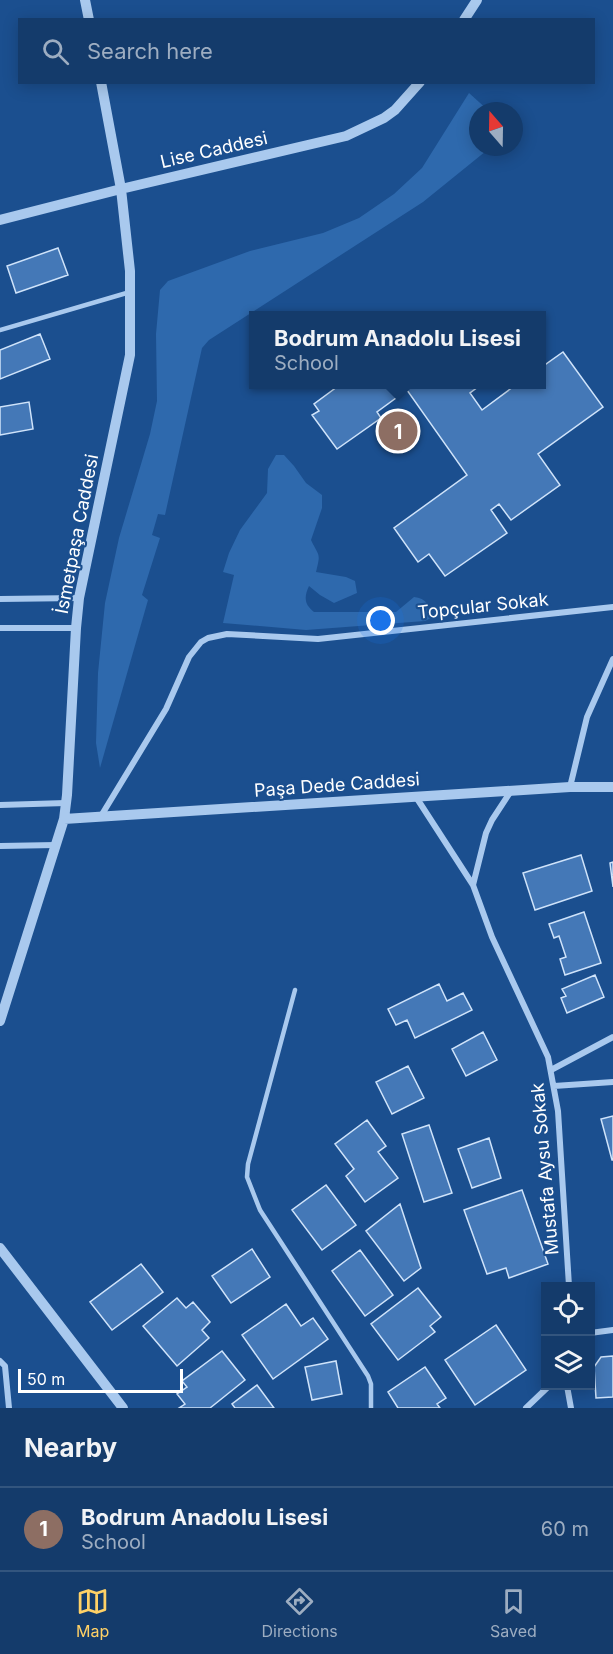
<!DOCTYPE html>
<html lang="en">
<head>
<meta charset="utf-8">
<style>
  :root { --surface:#143b6b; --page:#1d4271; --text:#f1f3f6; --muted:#9dadc1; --line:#33557e; --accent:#ffd166 }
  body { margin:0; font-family:Inter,sans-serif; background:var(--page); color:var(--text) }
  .controls { position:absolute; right:18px; bottom:18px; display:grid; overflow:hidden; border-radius:0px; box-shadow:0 3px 15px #0003 }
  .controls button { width:54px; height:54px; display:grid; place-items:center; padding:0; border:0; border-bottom:2px solid var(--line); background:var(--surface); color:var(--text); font:30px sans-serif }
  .compass { position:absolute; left:469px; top:102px; width:54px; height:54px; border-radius:50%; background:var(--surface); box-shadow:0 3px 15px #0003; rotate:340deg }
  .scale { position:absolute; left:18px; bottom:15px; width:165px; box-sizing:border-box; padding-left:6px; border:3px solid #fff; border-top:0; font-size:16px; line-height:21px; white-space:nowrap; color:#fff; -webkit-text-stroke:4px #1b4f8f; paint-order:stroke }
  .you { position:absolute; left:381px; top:621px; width:21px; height:21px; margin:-15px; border:4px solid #fff; border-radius:50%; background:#1a73e8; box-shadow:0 0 0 9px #1a73e833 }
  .badge { display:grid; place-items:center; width:39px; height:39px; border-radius:50%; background:var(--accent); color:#fff; font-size:20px; font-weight:700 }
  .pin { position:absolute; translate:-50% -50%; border:3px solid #fff; box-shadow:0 2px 6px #0006 }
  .popup { position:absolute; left:249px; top:311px; width:297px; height:78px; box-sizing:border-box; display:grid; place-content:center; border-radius:0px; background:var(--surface); filter:drop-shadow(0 2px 4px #0005); font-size:20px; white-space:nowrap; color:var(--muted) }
  .popup b { font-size:22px; color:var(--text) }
  .popup::after { content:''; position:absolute; left:50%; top:100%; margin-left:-12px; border:12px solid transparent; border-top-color:var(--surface) }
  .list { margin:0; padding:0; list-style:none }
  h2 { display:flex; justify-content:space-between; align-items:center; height:78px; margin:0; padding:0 24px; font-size:26px }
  h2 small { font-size:20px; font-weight:400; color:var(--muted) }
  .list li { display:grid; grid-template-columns:39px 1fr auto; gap:18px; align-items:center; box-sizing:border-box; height:84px; padding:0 24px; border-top:2px solid var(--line) }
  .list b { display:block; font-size:22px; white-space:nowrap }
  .list p { margin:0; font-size:20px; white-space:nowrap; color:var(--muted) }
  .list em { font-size:20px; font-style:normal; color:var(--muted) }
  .icon { flex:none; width:33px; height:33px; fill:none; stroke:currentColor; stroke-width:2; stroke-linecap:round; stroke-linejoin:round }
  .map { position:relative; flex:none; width:613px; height:1408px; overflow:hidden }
  .search { position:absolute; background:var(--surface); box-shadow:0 3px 15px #0003; left:18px; right:18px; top:18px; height:66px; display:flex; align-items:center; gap:15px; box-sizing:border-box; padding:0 21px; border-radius:0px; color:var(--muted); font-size:22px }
  .sheet { height:162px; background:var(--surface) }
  nav { display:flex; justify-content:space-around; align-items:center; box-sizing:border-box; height:84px; border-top:2px solid var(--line); background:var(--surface); font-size:16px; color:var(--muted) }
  nav a { display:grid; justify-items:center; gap:3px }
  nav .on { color:var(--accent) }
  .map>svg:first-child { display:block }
  .green { fill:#2e69ad }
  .building { fill:#4478b7; stroke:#cfe3fa; stroke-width:1.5 }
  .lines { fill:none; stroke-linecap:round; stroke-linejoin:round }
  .service { stroke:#a9c9ee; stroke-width:4.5 }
  .minor { stroke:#a9c9ee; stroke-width:6 }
  .tertiary { stroke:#a9c9ee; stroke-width:10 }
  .labels { text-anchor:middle; stroke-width:4.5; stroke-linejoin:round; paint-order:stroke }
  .street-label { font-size:18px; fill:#fff; stroke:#1b4f8f }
</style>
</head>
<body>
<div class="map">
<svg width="613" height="1408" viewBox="0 0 613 1408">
  <rect width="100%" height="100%" fill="#1b4f8f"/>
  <path class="green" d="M469 93 489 111H478V147H491L423 202 209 340 202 348 165 515 158 514 152 535 160 538 142 595 148 600 100 768 96 743 98 673 105 603 119 538 150 434 157 401 156 334 160 290 168 281 250 251 323 233 359 218 394 194 422 168Z
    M276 455H284L294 466 306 483 322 495V508L311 540C319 557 321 552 316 572L346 577 355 581 357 593 334 603 320 595 309 586C304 597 304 604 314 612H396L414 597C426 598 431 606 431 618L425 621 306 630 223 623 234 575 223 572 229 553 240 530 267 493 268 469Z"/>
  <path class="building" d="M58 248 68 275 16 293 7 266Z
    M40 334 50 359 0 379V350Z
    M563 352 603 407 538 454 560 485 511 520 499 504 491 510 507 533 445 576 429 554 418 562 394 528 467 475 407 390 377 412 381 418 337 449 312 415 319 411 314 404 341 384H482L470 393 482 410 517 384H542V367Z
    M29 402 33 429 0 435V407Z
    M581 855 592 891 535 910 523 873Z
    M613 862V887L610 863Z
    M584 912 601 963 565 975 560 959 566 957 559 936 554 938 549 924Z
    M595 975 604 997 567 1013 561 998 566 996 562 989Z
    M439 984 447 1001 463 993 472 1010 415 1038 407 1020 396 1025 388 1009Z
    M483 1032 497 1060 466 1076 452 1049Z
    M408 1066 424 1098 392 1114 376 1082Z
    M613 1116V1160H612L601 1119Z
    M367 1120 386 1146 378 1152 398 1178 365 1202 346 1176 354 1169 335 1144Z
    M429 1125 452 1193 424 1202 402 1134Z
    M489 1138 501 1178 472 1188 458 1149Z
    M326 1185 356 1225 322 1250 292 1210Z
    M522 1190 548 1264 509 1278 506 1268 487 1274 464 1210Z
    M400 1204 421 1268 404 1281 366 1231Z
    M252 1249 270 1277 231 1303 212 1276Z
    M360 1250 393 1295 365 1316 332 1271Z
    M141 1264 163 1292 112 1330 90 1302Z
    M418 1288 441 1317 430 1326 435 1332 398 1360 371 1324Z
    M177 1298 186 1308 193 1302 210 1322 202 1330 209 1338 177 1366 143 1326Z
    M286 1304 301 1326 313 1318 328 1339 273 1379 242 1335Z
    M496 1325 526 1370 475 1405 445 1360Z
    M222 1351 245 1380 210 1408H179L185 1404 177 1394 187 1387 182 1381Z
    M613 1356V1397L596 1398 594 1367 601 1357Z
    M336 1361 342 1394 312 1400 305 1367Z
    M425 1367 446 1398 437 1404 440 1408H398L388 1392Z
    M257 1385 274 1408H235L232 1404Z"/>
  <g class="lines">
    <path class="service" d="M0 330 130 292
      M295 990 248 1164 247 1177 260 1210 368 1376 371 1384V1408"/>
    <path class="minor" d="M0 599 79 598
      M0 628H76
      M570 787 587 717 613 659
      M416 797 473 885 486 833 492 820 511 791
      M0 805 66 803
      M101 816 166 709 189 657 201 642 208 638 227 634 318 639 613 607
      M0 846 56 845
      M473 885 492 937 548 1057 558 1111 569 1286
      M551 1070 613 1037
      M554 1086 613 1082
      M590 1333 613 1330
      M0 1361 5 1366 9 1408
      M567 1386 571 1408
      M526 1408 549 1386"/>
    <path class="tertiary" d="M85 0 89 20
      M464 20 477 0
      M0 220 121 189 346 136 384 118 395 110 420 82
      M64 819 570 787H613
      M0 1021 64 819 67 795 76 628 79 598 130 355V271L121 189 101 82
      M0 1248 123 1408"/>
  </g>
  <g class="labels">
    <g class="street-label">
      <text transform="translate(214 150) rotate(-13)" y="6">Lise Caddesi</text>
      <text transform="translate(77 534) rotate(-79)" y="6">İsmetpaşa Caddesi</text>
      <text transform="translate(483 606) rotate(-6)" y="6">Topçular Sokak</text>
      <text transform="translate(337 785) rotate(-4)" y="6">Paşa Dede Caddesi</text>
      <text transform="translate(545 1169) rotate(-95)" y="6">Mustafa Aysu Sokak</text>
    </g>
  </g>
</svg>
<div class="controls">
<button><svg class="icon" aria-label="locate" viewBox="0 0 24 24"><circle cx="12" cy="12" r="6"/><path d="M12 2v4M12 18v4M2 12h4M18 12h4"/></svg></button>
<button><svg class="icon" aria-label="layers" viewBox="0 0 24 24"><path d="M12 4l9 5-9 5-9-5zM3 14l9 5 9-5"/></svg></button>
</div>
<svg class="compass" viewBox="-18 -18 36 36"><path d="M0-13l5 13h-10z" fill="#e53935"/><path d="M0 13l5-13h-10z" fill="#9dadc1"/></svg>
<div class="scale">50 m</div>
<div class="you"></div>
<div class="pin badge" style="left:398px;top:431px;background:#8d6e63">1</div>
<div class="popup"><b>Bodrum Anadolu Lisesi</b>School</div>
<div class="search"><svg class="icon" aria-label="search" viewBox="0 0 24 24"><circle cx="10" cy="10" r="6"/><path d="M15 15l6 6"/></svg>Search here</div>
</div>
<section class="sheet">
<h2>Nearby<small></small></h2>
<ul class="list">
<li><span class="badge" style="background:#8d6e63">1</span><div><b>Bodrum Anadolu Lisesi</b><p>School</p></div><em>60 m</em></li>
</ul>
</section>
<nav>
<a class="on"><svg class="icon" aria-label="map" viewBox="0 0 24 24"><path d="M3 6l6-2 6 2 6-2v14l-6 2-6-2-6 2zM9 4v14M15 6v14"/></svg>Map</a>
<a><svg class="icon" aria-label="directions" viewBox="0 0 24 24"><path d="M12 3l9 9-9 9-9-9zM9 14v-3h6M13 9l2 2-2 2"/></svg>Directions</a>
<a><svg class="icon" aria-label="saved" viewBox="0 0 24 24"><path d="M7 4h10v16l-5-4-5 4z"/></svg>Saved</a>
</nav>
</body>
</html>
